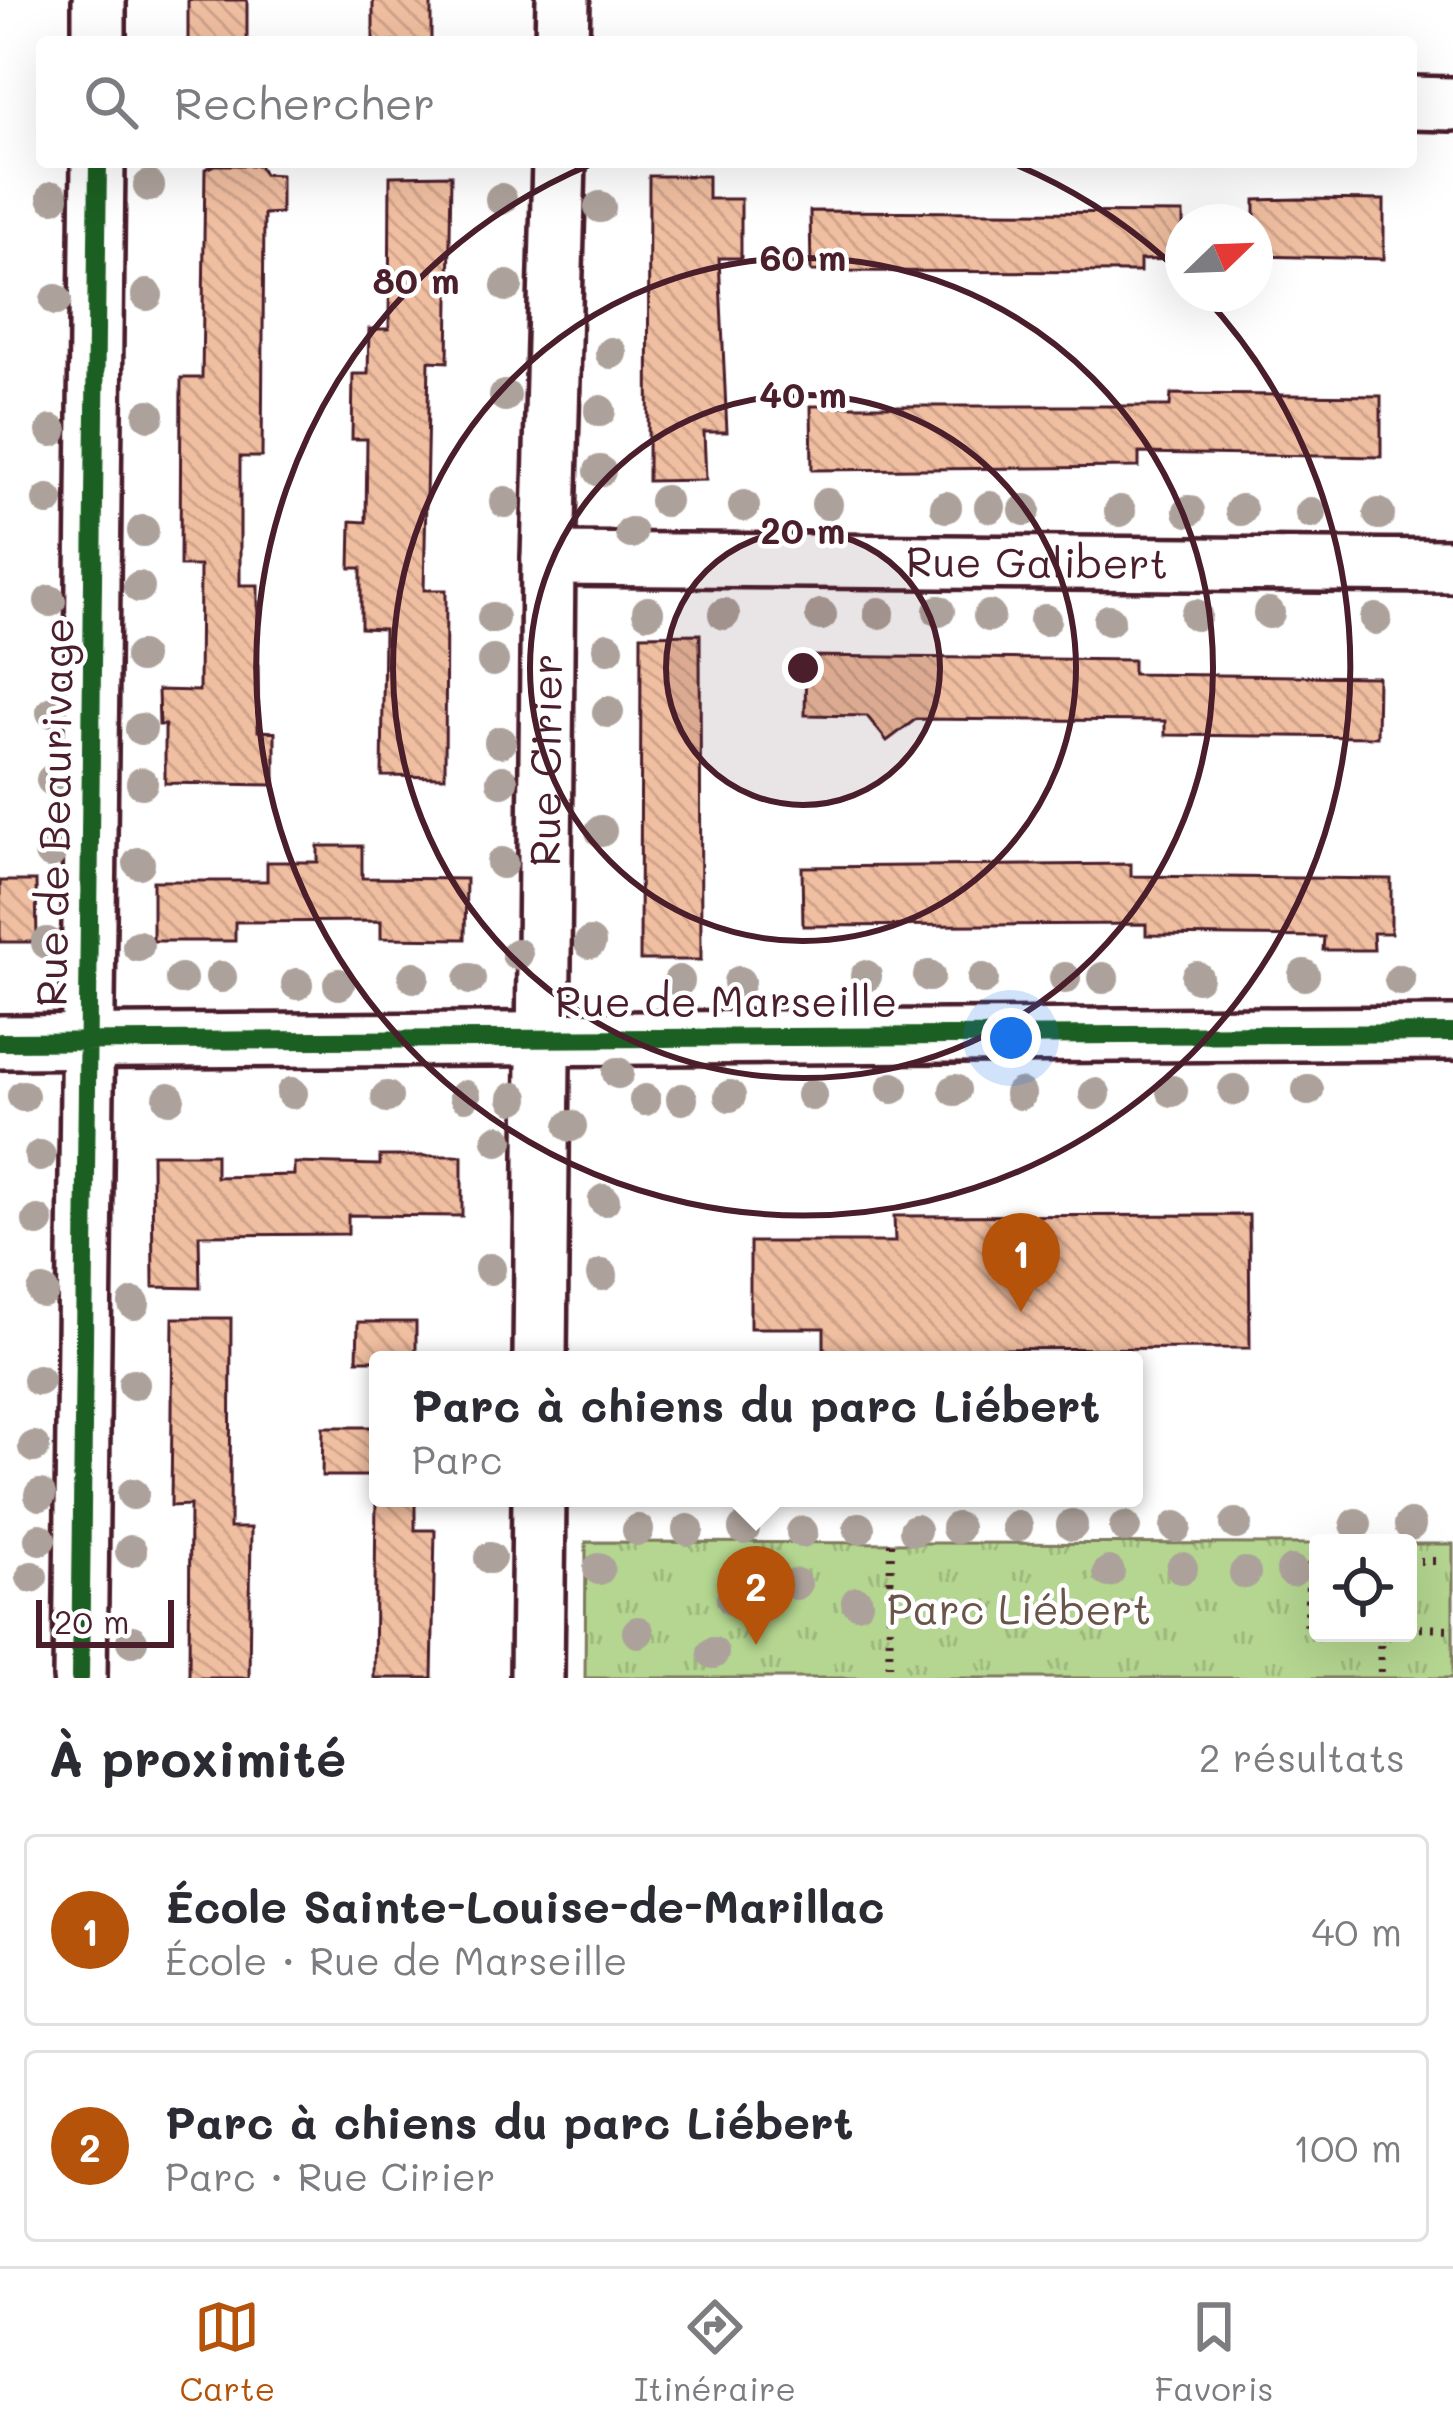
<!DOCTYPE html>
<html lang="fr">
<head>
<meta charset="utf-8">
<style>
  :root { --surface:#fff; --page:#f7f7f7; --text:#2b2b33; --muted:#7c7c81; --line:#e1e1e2; --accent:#b45309 }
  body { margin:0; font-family:Mali,sans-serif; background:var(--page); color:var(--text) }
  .controls { position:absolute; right:36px; bottom:36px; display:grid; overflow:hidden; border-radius:12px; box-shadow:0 12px 48px #0002 }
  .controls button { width:108px; height:108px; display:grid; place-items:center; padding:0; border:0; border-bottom:3px solid var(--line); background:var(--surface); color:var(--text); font:60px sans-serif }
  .compass { position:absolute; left:1165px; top:204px; width:108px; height:108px; border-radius:50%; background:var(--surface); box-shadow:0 12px 48px #0002; rotate:67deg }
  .scale { position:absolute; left:36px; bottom:30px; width:138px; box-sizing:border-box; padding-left:12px; border:6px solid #4a1f2b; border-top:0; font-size:33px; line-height:42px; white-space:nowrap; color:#4a1f2b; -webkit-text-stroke:9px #fff; paint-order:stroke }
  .you { position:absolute; left:1011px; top:1038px; width:42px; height:42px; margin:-30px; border:9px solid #fff; border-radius:50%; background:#1a73e8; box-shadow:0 0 0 18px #1a73e833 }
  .badge { display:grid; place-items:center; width:78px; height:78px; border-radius:50%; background:var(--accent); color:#fff; font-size:39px; font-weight:700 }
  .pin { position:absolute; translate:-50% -99px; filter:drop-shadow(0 3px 6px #0008) }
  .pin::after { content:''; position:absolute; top:63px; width:42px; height:36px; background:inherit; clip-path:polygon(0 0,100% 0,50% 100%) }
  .popup { position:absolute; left:369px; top:1351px; width:774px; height:156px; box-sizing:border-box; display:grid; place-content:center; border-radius:12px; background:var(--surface); filter:drop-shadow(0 3px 9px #0005); font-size:39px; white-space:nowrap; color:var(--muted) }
  .popup b { font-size:45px; color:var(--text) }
  .popup::after { content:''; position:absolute; left:50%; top:100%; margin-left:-24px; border:24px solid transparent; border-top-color:var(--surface) }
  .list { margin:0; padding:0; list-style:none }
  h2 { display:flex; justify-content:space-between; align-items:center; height:156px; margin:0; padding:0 48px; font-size:51px }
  h2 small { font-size:39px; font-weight:400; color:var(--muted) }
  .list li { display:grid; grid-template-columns:78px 1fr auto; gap:36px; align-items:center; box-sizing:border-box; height:192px; margin:0 24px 24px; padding:0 24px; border:3px solid var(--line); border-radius:12px }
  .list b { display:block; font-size:45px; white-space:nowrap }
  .list p { margin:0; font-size:39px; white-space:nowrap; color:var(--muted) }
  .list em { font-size:39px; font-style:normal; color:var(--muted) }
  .icon { flex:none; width:66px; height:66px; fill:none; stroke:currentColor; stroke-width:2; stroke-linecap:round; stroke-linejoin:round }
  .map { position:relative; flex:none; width:1453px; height:1678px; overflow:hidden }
  .search { position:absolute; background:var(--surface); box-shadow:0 12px 48px #0002; left:36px; right:36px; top:36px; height:132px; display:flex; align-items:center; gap:30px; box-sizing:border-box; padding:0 42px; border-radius:12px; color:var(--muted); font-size:45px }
  .sheet { height:588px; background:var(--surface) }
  nav { display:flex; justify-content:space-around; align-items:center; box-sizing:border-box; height:168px; border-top:3px solid var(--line); background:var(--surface); font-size:33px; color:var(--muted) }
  nav a { display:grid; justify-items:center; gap:6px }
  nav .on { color:var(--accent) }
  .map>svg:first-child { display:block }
  .park { fill:url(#park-tufts); stroke:#7f7a5e; stroke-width:3 }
  .building { fill:url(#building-back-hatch); stroke:#4a1f2b; stroke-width:3 }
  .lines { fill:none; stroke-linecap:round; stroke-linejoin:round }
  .minor-casing { stroke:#4a1f2b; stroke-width:60 }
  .path { stroke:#4a1f2b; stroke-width:8; stroke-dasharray:3 9; stroke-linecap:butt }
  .minor { stroke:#fff; stroke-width:51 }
  .cycleway-casing { stroke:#fff; stroke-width:26 }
  .cycleway { stroke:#1b5e20; stroke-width:18 }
  .tree { fill:#ada29b }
  .ring { fill:none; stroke:#4a1f2b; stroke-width:6 }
  .labels { text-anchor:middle; stroke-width:9; stroke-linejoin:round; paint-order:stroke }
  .street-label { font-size:42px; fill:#4a1f2b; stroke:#fff }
  .park-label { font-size:42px; fill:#6a5649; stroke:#fff }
  .centre { fill:#4a1f2b; stroke:#fff; stroke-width:6 }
  .ring-label { font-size:36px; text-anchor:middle; font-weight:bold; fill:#4a1f2b; stroke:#fff; stroke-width:9; stroke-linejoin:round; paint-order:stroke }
</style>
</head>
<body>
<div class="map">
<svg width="1453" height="1678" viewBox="0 0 1453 1678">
  <defs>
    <pattern id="park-tufts" width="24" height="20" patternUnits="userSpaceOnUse" patternTransform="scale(3)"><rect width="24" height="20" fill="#b4d690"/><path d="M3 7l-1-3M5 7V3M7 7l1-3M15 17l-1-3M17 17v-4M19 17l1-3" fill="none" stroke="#9cb77c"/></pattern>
    <pattern id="building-back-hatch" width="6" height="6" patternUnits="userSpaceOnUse" patternTransform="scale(3)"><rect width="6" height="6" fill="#f0bea0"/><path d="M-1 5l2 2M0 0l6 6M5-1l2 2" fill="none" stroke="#cfa38a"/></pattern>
  </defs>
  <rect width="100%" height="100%" fill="#fff"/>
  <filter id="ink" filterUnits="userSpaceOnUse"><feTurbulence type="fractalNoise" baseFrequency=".00833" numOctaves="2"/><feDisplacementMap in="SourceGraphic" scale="24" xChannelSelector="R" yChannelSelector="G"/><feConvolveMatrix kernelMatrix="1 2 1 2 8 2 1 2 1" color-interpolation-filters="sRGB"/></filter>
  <g filter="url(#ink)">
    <path class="park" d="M586 1542 1318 1544V1633H1408V1544H1453V1678H585Z"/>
    <path class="building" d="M188 0H247V42H188Z
      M373 0H431V42H373Z
      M215 165H259L264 174 281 175V213L264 214 262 457H240V585H258V731L275 732V785L165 783V725H159L158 690 199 691 200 566H180L181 378H202L205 169Z
      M451 175 448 362 429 361 424 590H446L445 777 382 776 384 629 361 628V568H350L351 521 366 522 367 439H352L353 374H368L369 329H389L390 176Z
      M649 176H708V199H741V258H719L727 432H704L706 480 648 481Z
      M1300 199 1384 200V259L1255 256V200Z
      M810 211 1183 213V259L1140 260V272L811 271Z
      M1171 394 1381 396V457L1139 453V467L812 470 811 406H1170Z
      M700 634 701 960H640L641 635Z
      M806 656 1133 660V674L1378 677 1377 737 1165 735V721L916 719 887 741 867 716 805 715Z
      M318 846H362V878L466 879 465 939 381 938V921L235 922V941H153V881H267V862H318Z
      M1131 864V876L1391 879V933H1373L1374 950H1323L1324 937 1146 935V924L803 926 802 867Z
      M0 881H36L37 942H0Z
      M152 1154H216V1177L294 1175V1163L380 1165V1156H462V1216L348 1215V1234L199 1235 200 1288 153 1287Z
      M1249 1215 1250 1348 967 1349V1360H824V1328H750V1242H895L894 1216Z
      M173 1318H231L230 1528H251L249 1678H189L190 1505 171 1506Z
      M358 1322H416V1360H357Z
      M323 1427H378V1476H322Z
      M376 1498H415V1530H435L432 1678H374Z"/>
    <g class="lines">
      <defs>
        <g id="minor">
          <path d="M99 42V0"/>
          <path d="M562 42 563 0"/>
          <path d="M1411 103 1453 104"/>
          <path id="s1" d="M548 559 1453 566"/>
          <path d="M0 1042 1453 1033"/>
          <path id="s2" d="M540 1360 548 559 559 162"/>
          <path d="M80 1678 98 162"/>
          <path d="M537 1678 539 1498"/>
        </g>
      </defs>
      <use href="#minor" class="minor-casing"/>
      <path class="path" d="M1318 1558H1311L1306 1627 1318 1628
        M1408 1561H1438
        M1408 1628 1453 1629
        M1380 1633 1381 1678
        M889 1678 891 1543"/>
      <use href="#minor" class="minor"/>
      <defs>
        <path id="cycleway" d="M0 1042 1453 1033
          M80 1678 98 162"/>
      </defs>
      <use href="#cycleway" class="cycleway-casing"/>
      <use href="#cycleway" class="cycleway"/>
    </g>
    <g class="tree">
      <circle cx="149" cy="186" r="16"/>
      <circle cx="53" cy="197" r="16"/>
      <circle cx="501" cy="199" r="16"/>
      <circle cx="600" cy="207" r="16"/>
      <circle cx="507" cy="286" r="16"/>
      <circle cx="147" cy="295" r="16"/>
      <circle cx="56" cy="300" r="16"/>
      <circle cx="611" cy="353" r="16"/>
      <circle cx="505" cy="396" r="16"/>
      <circle cx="600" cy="411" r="16"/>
      <circle cx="149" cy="415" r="16"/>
      <circle cx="52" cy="431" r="16"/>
      <circle cx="600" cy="471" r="16"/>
      <circle cx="48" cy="500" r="16"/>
      <circle cx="665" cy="501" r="16"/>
      <circle cx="505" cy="502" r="16"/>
      <circle cx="827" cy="504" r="16"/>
      <circle cx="744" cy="506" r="16"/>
      <circle cx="946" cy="507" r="16"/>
      <circle cx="990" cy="507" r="16"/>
      <circle cx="1025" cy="510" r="16"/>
      <circle cx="1241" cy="510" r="16"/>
      <circle cx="1120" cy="511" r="16"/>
      <circle cx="1189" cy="511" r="16"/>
      <circle cx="1311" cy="513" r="16"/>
      <circle cx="1379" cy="514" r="16"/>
      <circle cx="143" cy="531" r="16"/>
      <circle cx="631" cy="533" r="16"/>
      <circle cx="139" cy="587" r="16"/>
      <circle cx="50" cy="601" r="16"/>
      <circle cx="939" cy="611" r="16"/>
      <circle cx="648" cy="612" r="16"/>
      <circle cx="879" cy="613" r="16"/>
      <circle cx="1269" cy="613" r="16"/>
      <circle cx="724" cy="614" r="16"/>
      <circle cx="821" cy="615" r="16"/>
      <circle cx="1196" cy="615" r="16"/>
      <circle cx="989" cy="616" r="16"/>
      <circle cx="493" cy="618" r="16"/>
      <circle cx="1376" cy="619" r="16"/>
      <circle cx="1045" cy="620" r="16"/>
      <circle cx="1109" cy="620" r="16"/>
      <circle cx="608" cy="648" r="16"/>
      <circle cx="140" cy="657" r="16"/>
      <circle cx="493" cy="661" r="16"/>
      <circle cx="52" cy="712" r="16"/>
      <circle cx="608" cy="712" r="16"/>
      <circle cx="141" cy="729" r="16"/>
      <circle cx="500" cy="742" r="16"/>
      <circle cx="52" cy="780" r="16"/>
      <circle cx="502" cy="781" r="16"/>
      <circle cx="142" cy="783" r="16"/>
      <circle cx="601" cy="831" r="16"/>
      <circle cx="50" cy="853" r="16"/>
      <circle cx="139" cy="863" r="16"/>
      <circle cx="502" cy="863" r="16"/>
      <circle cx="47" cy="943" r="16"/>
      <circle cx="590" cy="943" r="16"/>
      <circle cx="138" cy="946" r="16"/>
      <circle cx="517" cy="954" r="16"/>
      <circle cx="1304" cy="975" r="16"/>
      <circle cx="866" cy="976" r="16"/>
      <circle cx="929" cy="976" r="16"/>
      <circle cx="221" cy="977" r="16"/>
      <circle cx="414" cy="977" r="16"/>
      <circle cx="1197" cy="977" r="16"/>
      <circle cx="1065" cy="978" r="16"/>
      <circle cx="1103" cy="978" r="16"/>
      <circle cx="181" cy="979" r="16"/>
      <circle cx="470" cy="979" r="16"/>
      <circle cx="983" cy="979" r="16"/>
      <circle cx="1400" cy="980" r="16"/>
      <circle cx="679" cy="981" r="16"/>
      <circle cx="739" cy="982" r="16"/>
      <circle cx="297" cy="984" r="16"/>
      <circle cx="339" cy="984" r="16"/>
      <circle cx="618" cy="1073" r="16"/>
      <circle cx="893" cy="1088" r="16"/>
      <circle cx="955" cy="1090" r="16"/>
      <circle cx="1234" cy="1090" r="16"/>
      <circle cx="1308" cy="1090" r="16"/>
      <circle cx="1172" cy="1091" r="16"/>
      <circle cx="292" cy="1093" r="16"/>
      <circle cx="1020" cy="1094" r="16"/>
      <circle cx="1095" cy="1094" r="16"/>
      <circle cx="812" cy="1095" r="16"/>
      <circle cx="23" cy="1096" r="16"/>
      <circle cx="465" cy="1096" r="16"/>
      <circle cx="730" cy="1096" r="16"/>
      <circle cx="387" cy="1097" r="16"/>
      <circle cx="169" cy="1098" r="16"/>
      <circle cx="514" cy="1098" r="16"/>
      <circle cx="682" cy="1099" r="16"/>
      <circle cx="645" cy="1100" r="16"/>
      <circle cx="571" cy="1126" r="16"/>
      <circle cx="498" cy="1140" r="16"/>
      <circle cx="40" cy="1156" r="16"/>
      <circle cx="604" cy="1200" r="16"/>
      <circle cx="38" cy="1221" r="16"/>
      <circle cx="490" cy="1269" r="16"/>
      <circle cx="602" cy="1275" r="16"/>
      <circle cx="43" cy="1292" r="16"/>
      <circle cx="134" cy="1304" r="16"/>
      <circle cx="38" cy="1380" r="16"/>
      <circle cx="134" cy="1384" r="16"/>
      <circle cx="34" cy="1447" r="16"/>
      <circle cx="133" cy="1494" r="16"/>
      <circle cx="40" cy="1495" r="16"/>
      <circle cx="1236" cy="1524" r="16"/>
      <circle cx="1356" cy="1524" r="16"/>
      <circle cx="1072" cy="1525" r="16"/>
      <circle cx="1410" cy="1525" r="16"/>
      <circle cx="1017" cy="1526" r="16"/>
      <circle cx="1125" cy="1527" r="16"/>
      <circle cx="1176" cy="1527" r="16"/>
      <circle cx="859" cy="1528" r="16"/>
      <circle cx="957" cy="1528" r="16"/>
      <circle cx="744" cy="1529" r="16"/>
      <circle cx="638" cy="1530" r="16"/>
      <circle cx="688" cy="1530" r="16"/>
      <circle cx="915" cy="1530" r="16"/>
      <circle cx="802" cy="1532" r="16"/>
      <circle cx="40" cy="1539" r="16"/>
      <circle cx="131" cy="1551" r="16"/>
      <circle cx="490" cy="1558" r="16"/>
      <circle cx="1182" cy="1568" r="16"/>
      <circle cx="599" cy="1569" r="16"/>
      <circle cx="1292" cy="1571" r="16"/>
      <circle cx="1109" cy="1572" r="16"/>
      <circle cx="1245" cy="1573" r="16"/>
      <circle cx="32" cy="1577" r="16"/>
      <circle cx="796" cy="1584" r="16"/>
      <circle cx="732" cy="1599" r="16"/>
      <circle cx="857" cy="1602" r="16"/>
      <circle cx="638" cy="1632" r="16"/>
      <circle cx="132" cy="1641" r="16"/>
      <circle cx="713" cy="1653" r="16"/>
    </g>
  </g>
  <circle cx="803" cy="668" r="137" fill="#4a1f2b" fill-opacity=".12"/>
  <g class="ring">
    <circle cx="803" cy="668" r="137"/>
    <circle cx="803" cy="668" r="273"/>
    <circle cx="803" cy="668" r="410"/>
    <path d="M1012 163A547 547 0 0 1 1183 275M1203 295A547 547 0 1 1 594 163"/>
  </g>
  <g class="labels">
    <g class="street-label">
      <text dy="15" stroke="none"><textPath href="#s1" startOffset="489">Rue Galibert</textPath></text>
      <text dy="15" stroke="none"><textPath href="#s2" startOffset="600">Rue Cirier</textPath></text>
      <text transform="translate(55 812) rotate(-89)" y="15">Rue de Beaurivage</text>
      <text x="726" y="1017">Rue de Marseille</text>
    </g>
    <g class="park-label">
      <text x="1019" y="1625">Parc Liébert</text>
    </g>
  </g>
  <circle cx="803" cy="668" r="18" class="centre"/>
  <g class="ring-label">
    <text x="803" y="271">60 m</text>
    <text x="416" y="294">80 m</text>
    <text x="803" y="408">40 m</text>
    <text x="803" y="544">20 m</text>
  </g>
</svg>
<div class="controls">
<button><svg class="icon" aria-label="locate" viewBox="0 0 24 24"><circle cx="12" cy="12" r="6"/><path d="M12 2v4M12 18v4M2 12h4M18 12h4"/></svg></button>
</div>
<svg class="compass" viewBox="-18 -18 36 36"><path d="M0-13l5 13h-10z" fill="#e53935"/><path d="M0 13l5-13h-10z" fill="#7c7c81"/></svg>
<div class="scale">20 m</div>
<div class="you"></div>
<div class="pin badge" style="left:1021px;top:1312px">1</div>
<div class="pin badge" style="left:756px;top:1645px">2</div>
<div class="popup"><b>Parc à chiens du parc Liébert</b>Parc</div>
<div class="search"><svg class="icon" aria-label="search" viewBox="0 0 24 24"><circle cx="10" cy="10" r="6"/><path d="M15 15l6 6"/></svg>Rechercher</div>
</div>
<section class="sheet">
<h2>À proximité<small>2 résultats</small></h2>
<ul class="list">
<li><span class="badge">1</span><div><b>École Sainte-Louise-de-Marillac</b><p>École · Rue de Marseille</p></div><em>40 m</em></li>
<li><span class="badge">2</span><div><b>Parc à chiens du parc Liébert</b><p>Parc · Rue Cirier</p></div><em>100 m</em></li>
</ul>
</section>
<nav>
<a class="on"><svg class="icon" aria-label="map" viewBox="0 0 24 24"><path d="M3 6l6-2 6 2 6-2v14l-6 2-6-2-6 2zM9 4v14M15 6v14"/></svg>Carte</a>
<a><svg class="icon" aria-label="directions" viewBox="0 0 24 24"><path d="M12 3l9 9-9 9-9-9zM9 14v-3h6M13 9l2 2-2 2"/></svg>Itinéraire</a>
<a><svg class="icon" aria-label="saved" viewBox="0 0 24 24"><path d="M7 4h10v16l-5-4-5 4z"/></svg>Favoris</a>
</nav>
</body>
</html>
